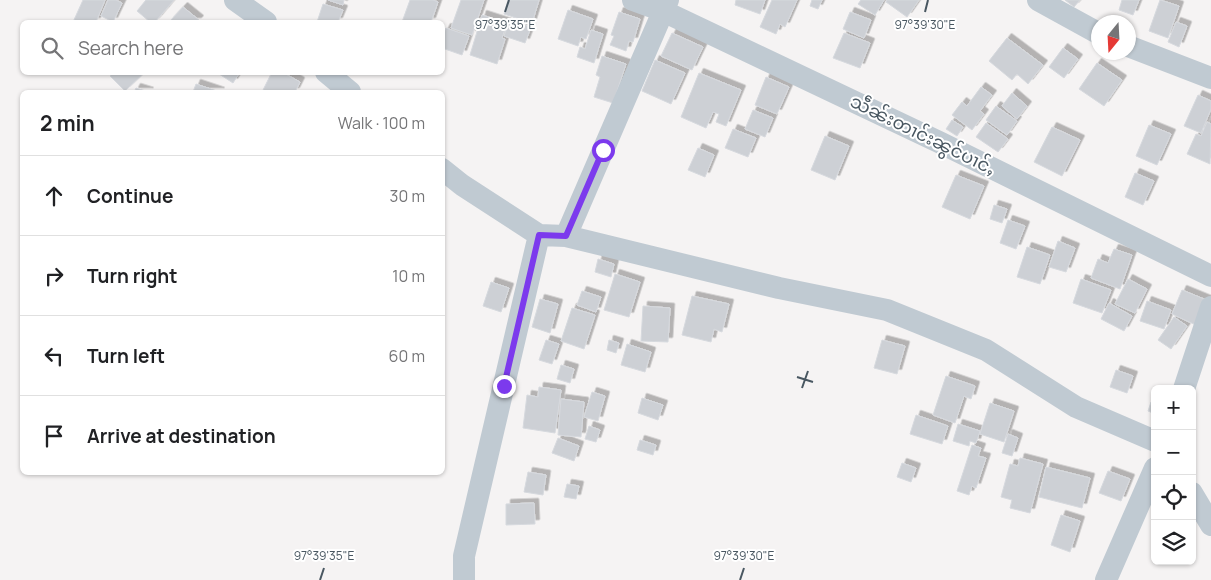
<!DOCTYPE html>
<html lang="en">
<head>
<meta charset="utf-8">
<style>
  :root { --surface:#fff; --page:#f6f6f6; --text:#202124; --muted:#757577; --line:#e0e0e0 }
  body { margin:0; font-family:Manrope,"Noto Sans Myanmar",sans-serif; background:var(--page); color:var(--text) }
  .controls { position:absolute; right:15px; bottom:15px; display:grid; overflow:hidden; border-radius:8px; box-shadow:0 1px 4px #0004 }
  .controls button { width:45px; height:45px; display:grid; place-items:center; padding:0; border:0; border-bottom:1px solid var(--line); background:var(--surface); color:var(--text); font:25px sans-serif }
  .compass { position:absolute; left:1091px; top:15px; width:45px; height:45px; border-radius:50%; background:var(--surface); box-shadow:0 1px 4px #0004; rotate:198deg }
  .stop { position:absolute; width:15px; height:15px; margin:-11px; border:4px solid #7c3aed; border-radius:50%; background:#fff }
  .stop.end { background:#7c3aed; border-color:#fff; box-shadow:0 1px 5px #0008 }
  .list { margin:0; padding:0; list-style:none }
  h2 { display:flex; justify-content:space-between; align-items:center; height:65px; margin:0; padding:0 20px; font-size:21px }
  h2 small { font-size:16px; font-weight:400; color:var(--muted) }
  .list li { display:grid; grid-template-columns:32px 1fr auto; gap:15px; align-items:center; box-sizing:border-box; height:80px; padding:0 20px; border-top:1px solid var(--line) }
  .list b { display:block; font-size:19px; white-space:nowrap }
  .list em { font-size:16px; font-style:normal; color:var(--muted) }
  .icon { flex:none; width:28px; height:28px; fill:none; stroke:currentColor; stroke-width:2; stroke-linecap:round; stroke-linejoin:round }
  .map { position:relative; flex:none; width:1211px; height:580px; overflow:hidden }
  .search { position:absolute; background:var(--surface); box-shadow:0 1px 4px #0004; left:20px; top:20px; width:425px; height:55px; display:flex; align-items:center; gap:12px; box-sizing:border-box; padding:0 18px; border-radius:8px; color:var(--muted); font-size:19px }
  .panel { position:absolute; background:var(--surface); box-shadow:0 1px 4px #0004; left:20px; top:90px; width:425px; height:385px; border-radius:8px }
  .map>svg:first-child { display:block }
  .building { fill:#cdd0d5; stroke:#d6d9de; filter:url(#shadow) }
  .lines { fill:none; stroke-linecap:round; stroke-linejoin:round }
  .street { stroke:#c0cad2; stroke-width:22 }
  .route { stroke:#7c3aed; stroke-width:6 }
  .ticks { fill:none; stroke:#495761; stroke-width:2 }
  .labels { text-anchor:middle; stroke-width:4; stroke-linejoin:round; paint-order:stroke }
  .street-label { font-size:18px; fill:#495761; stroke:#fff }
  .ticks-label { font-size:12px; text-anchor:middle; fill:#495761; stroke:#fff; stroke-width:4; stroke-linejoin:round; paint-order:stroke }
</style>
</head>
<body>
<div class="map">
<svg width="1211" height="580" viewBox="0 0 1211 580">
  <defs>
    <filter id="shadow"><feDropShadow dx="4.5" dy="-4.5" stdDeviation="0" flood-color="#0004"/></filter>
  </defs>
  <rect width="100%" height="100%" fill="#f5f3f3"/>
  <path class="building" d="M83 0H105L96 22H73Z
    M108 0H116L122 3 113 22 101 16Z
    M146 0H174L155 22H150L137 11Z
    M328 0H344L343 5Z
    M410 0H433L438 2 431 22H402Z
    M461 0H484L472 35 451 28Z
    M508 0H539L532 23 504 14Z
    M736 0H765L760 14 735 5Z
    M772 0H797L785 27 780 24 776 34 760 27Z
    M812 0H822L818 9 810 6Z
    M861 0H884L875 15 858 4Z
    M887 0H919L907 17 886 2Z
    M1065 0H1080L1074 7Z
    M1122 0H1139L1133 15 1119 10Z
    M1160 0 1179 6 1168 38 1149 31Z
    M323 4 343 10 338 22H317Z
    M183 7 199 20 197 22H169Z
    M568 10 593 19 586 39 581 37 578 46 558 39Z
    M619 12 640 19 633 42 629 41 626 51 610 45 614 36 611 35Z
    M850 12 871 20 864 38 843 29Z
    M482 15 507 23 502 38 505 39 497 64 470 55Z
    M510 20 531 27 525 43 504 36Z
    M1176 22 1187 26 1179 47 1168 42Z
    M446 28 469 36 462 55 442 48V36Z
    M591 30 603 34 594 63 577 57 580 47 585 49Z
    M672 33 703 47 692 70 661 56Z
    M844 33 870 43 860 68 833 58Z
    M1007 38 1043 65 1028 84 1017 74 1012 80 989 61Z
    M1063 48 1078 59 1064 78 1049 67Z
    M602 56 626 64 613 103 594 97 600 77 596 75Z
    M655 60 685 73 671 104 642 91Z
    M1097 63 1122 80 1104 106 1079 89Z
    M114 72H145L125 91 110 76Z
    M216 72H240L233 83Z
    M272 72H282L300 82 295 92H262Z
    M699 73 741 90 726 126 716 122 719 114 713 112 706 128 681 117Z
    M766 77 789 87 777 114 755 105Z
    M196 84 220 92H193Z
    M981 87 992 95 980 111 984 114 972 130 952 115 962 102 967 106Z
    M136 88 149 92H134Z
    M1012 93 1027 106 1017 119 1002 106Z
    M1198 95 1211 101V109L1201 133 1184 126Z
    M996 106 1017 121 1007 135 986 120Z
    M753 110 773 118 765 137 745 129Z
    M952 120 963 127 957 136 946 129Z
    M1207 122 1211 124 1210 164 1187 154 1196 134 1201 136Z
    M986 123 1008 139 998 152 976 137Z
    M1149 125 1171 134 1157 165 1136 156Z
    M1052 127 1080 140 1062 176 1034 162Z
    M733 129 756 138 748 157 725 148Z
    M825 136 849 146 835 180 811 170Z
    M698 148 714 155 705 177 688 170Z
    M1135 173 1154 181 1143 205 1125 197Z
    M956 175 984 186 970 219 942 207Z
    M994 205 1007 209 1002 223 990 219Z
    M1008 220 1025 226 1016 249 1000 243Z
    M1058 241 1075 248 1066 272 1049 267Z
    M1027 247 1050 255 1040 284 1017 277Z
    M1114 249 1132 255 1120 289 1091 278 1098 259 1108 263Z
    M598 259 614 264 611 277 595 272Z
    M615 274 640 282 629 317 604 310Z
    M1081 279 1111 290 1102 313 1073 303Z
    M1128 279 1147 289 1135 313 1115 304Z
    M491 282 509 288 501 312 483 306Z
    M1182 290 1209 301 1198 326 1172 314Z
    M582 291 601 297 596 312 577 305Z
    M692 296 729 304 722 332 714 329 711 342 682 335Z
    M540 299 558 304 550 333 532 327Z
    M1147 301 1171 310 1164 329 1140 321Z
    M1109 303 1132 316 1124 331 1101 319Z
    M643 306 670 308 668 342 641 341Z
    M572 308 595 315 584 349 561 341Z
    M1174 317 1187 326 1171 349 1158 340Z
    M546 340 559 344 552 364 539 360Z
    M609 340 619 343 616 353 607 350Z
    M882 340 905 346 897 374 874 368Z
    M627 344 651 352 645 372 621 365Z
    M561 365 574 369 570 383 557 379Z
    M1116 370 1133 376 1127 393 1110 387Z
    M946 376 975 386 971 399 964 396 955 423 933 415Z
    M539 387 561 390 555 433 523 428 527 395 538 397Z
    M592 392 605 396 598 421 584 417Z
    M642 398 663 405 658 420 638 413Z
    M561 399 584 402 581 437 558 435Z
    M1151 402 1155 403V414L1148 411Z
    M990 403 1014 411 1004 442 980 434Z
    M916 415 948 426 942 444 910 434Z
    M958 424 980 431 976 443 970 441 969 446 953 441Z
    M589 426 600 430 596 442 585 439Z
    M1008 434 1018 438 1012 456 1002 453Z
    M558 438 579 446 574 461 552 453Z
    M640 440 656 445 653 455 637 450Z
    M972 445 981 448 978 456 986 458 976 488 972 486 969 495 957 491Z
    M1020 458 1043 464 1030 513 1010 508 1012 500 1001 497 1010 464 1018 466Z
    M902 463 916 468 911 482 897 477Z
    M1046 467 1090 478 1082 508 1039 497Z
    M1108 471 1130 479 1121 501 1099 493Z
    M528 472 546 475 543 495 524 492Z
    M567 484 579 486 576 499 564 497Z
    M534 503 535 524 506 525V504Z
    M1061 515 1080 521 1070 552 1051 545Z"/>
  <g class="lines">
    <path class="street" d="M235 0 266 22
      M633 0 663 11 941 143 1211 276
      M1038 0 1098 33
      M1128 46 1211 78
      M326 72 350 92
      M442 169 462 185 539 235 566 236 779 288 887 310 986 350 1076 407 1155 441
      M566 236 668 0
      M1184 389 1211 307
      M1192 493 1211 525
      M464 580V556L539 235
      M1106 580 1155 468"/>
  </g>
  <g class="lines">
    <path class="route" d="M504 386 539 235 566 236 603 150"/>
  </g>
  <path class="ticks" d="M505 12 509 0M925 12 928 0M797 377 813 382M802 388 808 371M320 580 324 568M740 580 744 568"/>
  <g class="labels">
    <g class="street-label">
      <text transform="translate(923 135) rotate(26)" y="6">သဵၼ်းတၢင်းၼွင်ပၢင်ႇ</text>
    </g>
  </g>
  <g class="ticks-label">
    <text x="505" y="29">97°39'35"E</text>
    <text x="925" y="29">97°39'30"E</text>
    <text x="324" y="560">97°39'35"E</text>
    <text x="744" y="560">97°39'30"E</text>
  </g>
</svg>
<div class="controls">
<button>+</button>
<button>−</button>
<button><svg class="icon" aria-label="locate" viewBox="0 0 24 24"><circle cx="12" cy="12" r="6"/><path d="M12 2v4M12 18v4M2 12h4M18 12h4"/></svg></button>
<button><svg class="icon" aria-label="layers" viewBox="0 0 24 24"><path d="M12 4l9 5-9 5-9-5zM3 14l9 5 9-5"/></svg></button>
</div>
<svg class="compass" viewBox="-18 -18 36 36"><path d="M0-13l5 13h-10z" fill="#e53935"/><path d="M0 13l5-13h-10z" fill="#757577"/></svg>
<div class="stop" style="left:603px;top:150px"></div>
<div class="stop end" style="left:504px;top:386px"></div>
<div class="search"><svg class="icon" aria-label="search" viewBox="0 0 24 24"><circle cx="10" cy="10" r="6"/><path d="M15 15l6 6"/></svg>Search here</div>
<section class="panel">
<h2>2 min<small>Walk · 100 m</small></h2>
<ul class="list">
<li><svg class="icon" aria-label="ahead" viewBox="0 0 24 24"><path d="M12 20V5M6 11l6-6 6 6"/></svg><div><b>Continue</b></div><em>30 m</em></li>
<li><svg class="icon" aria-label="right" viewBox="0 0 24 24"><path d="M7 20v-9h11M14 6l5 5-5 5"/></svg><div><b>Turn right</b></div><em>10 m</em></li>
<li><svg class="icon" aria-label="left" viewBox="0 0 24 24"><path d="M17 20v-9H6M10 6l-5 5 5 5"/></svg><div><b>Turn left</b></div><em>60 m</em></li>
<li><svg class="icon" aria-label="arrive" viewBox="0 0 24 24"><path d="M6 21V4h12l-3 4 3 4H6"/></svg><div><b>Arrive at destination</b></div></li>
</ul>
</section>
</div>
</body>
</html>
